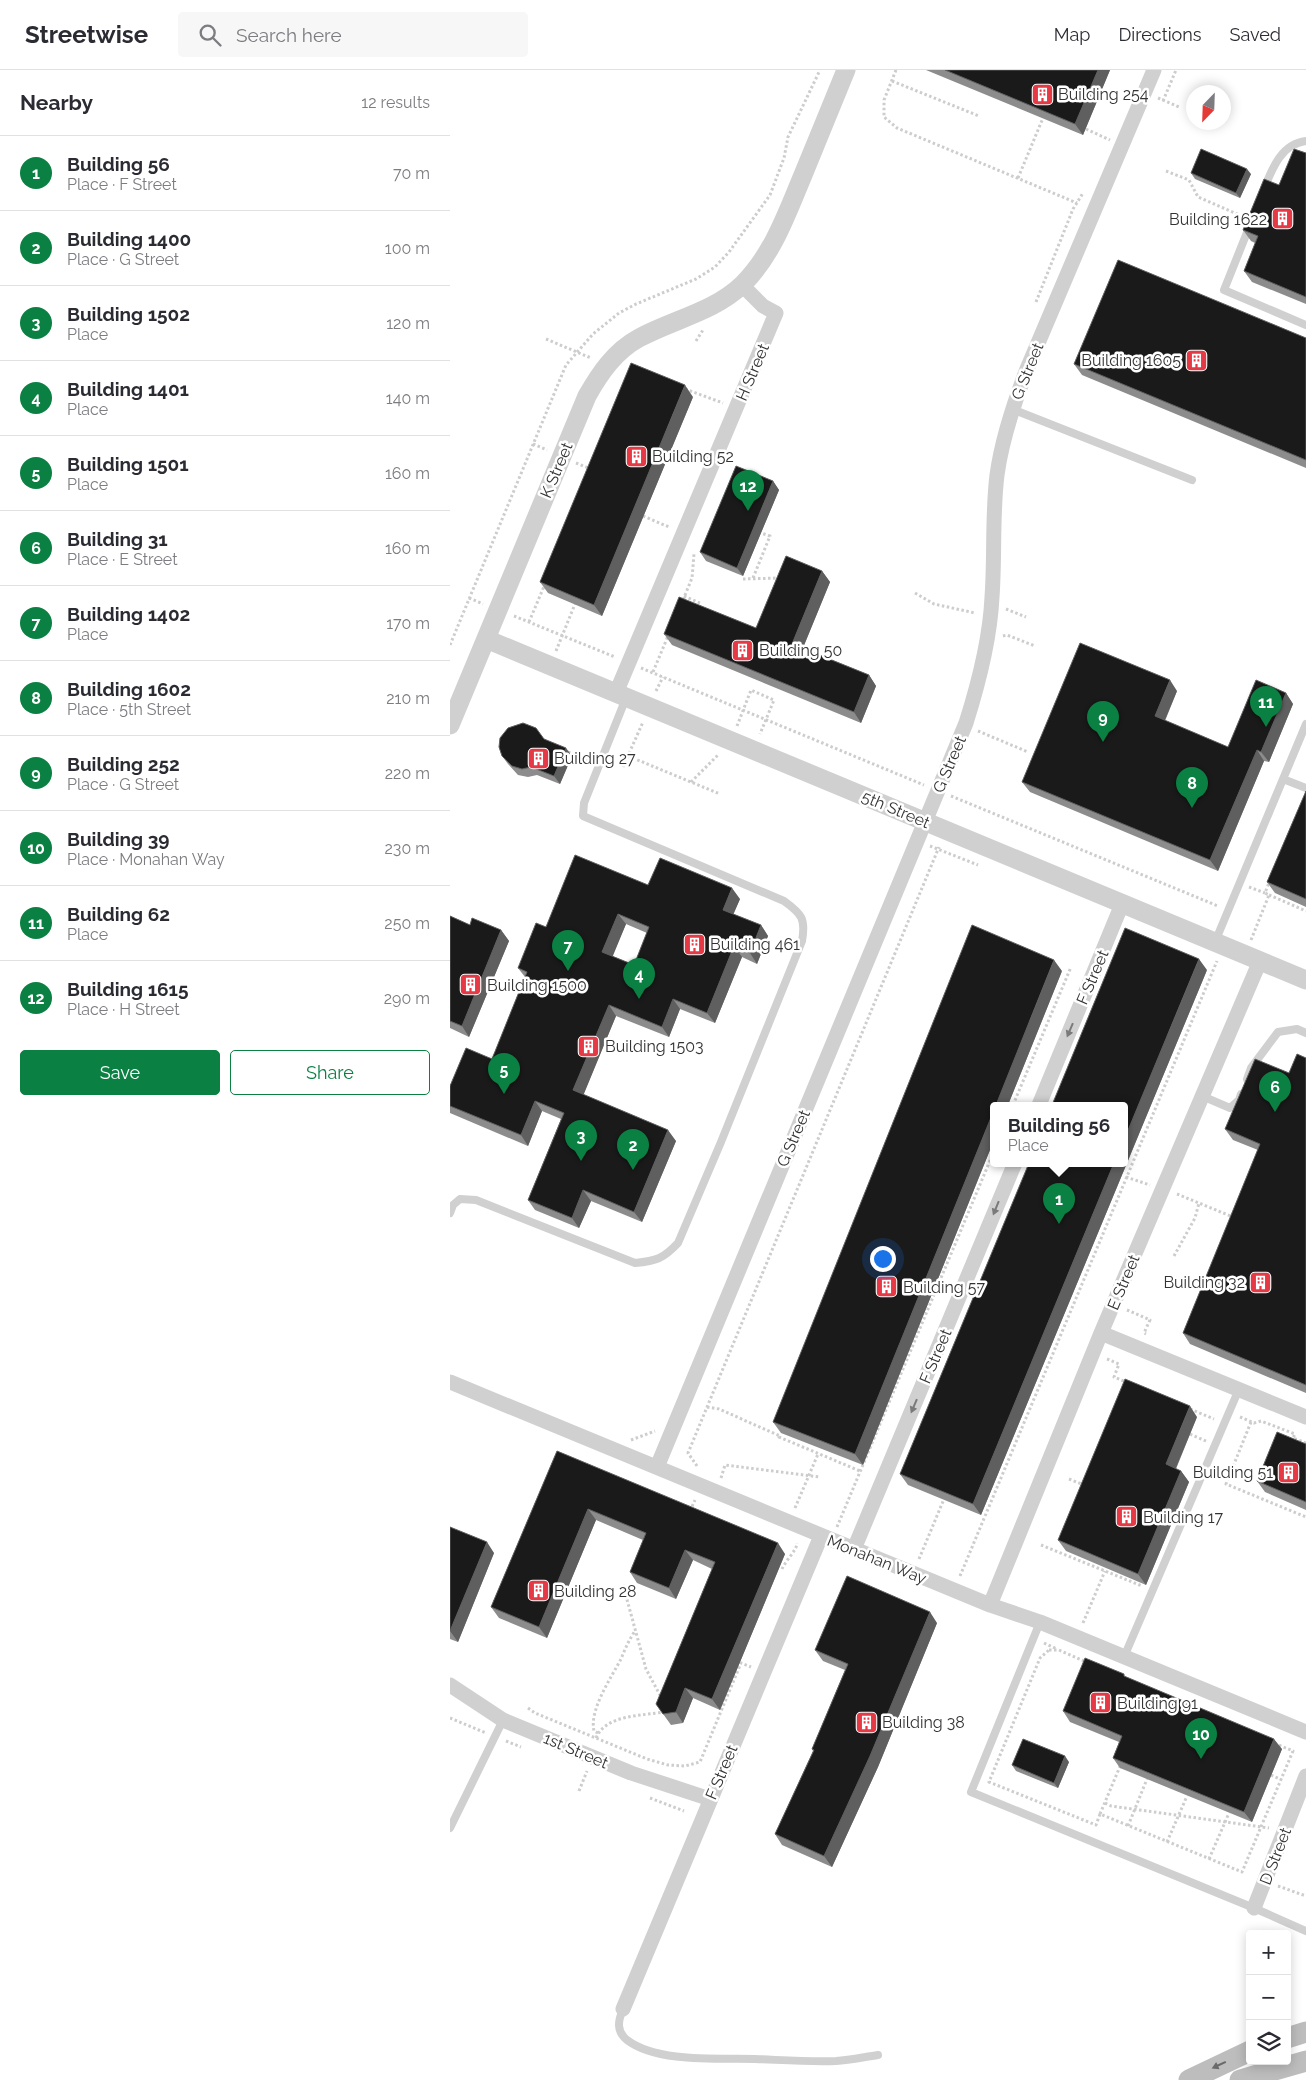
<!DOCTYPE html>
<html lang="en">
<head>
<meta charset="utf-8">
<style>
  :root { --surface:#fff; --page:#f7f7f7; --text:#2b2b33; --muted:#7c7c81; --line:#e1e1e2; --accent:#0b8043 }
  body { margin:0; font-family:Raleway,sans-serif; background:var(--page); color:var(--text) }
  .controls { position:absolute; right:15px; bottom:15px; display:grid; overflow:hidden; border-radius:5px; box-shadow:0 2px 12px #0003 }
  .controls button { width:45px; height:45px; display:grid; place-items:center; padding:0; border:0; border-bottom:1px solid var(--line); background:var(--surface); color:var(--text); font:25px sans-serif }
  .compass { position:absolute; left:736px; top:15px; width:45px; height:45px; border-radius:50%; background:var(--surface); box-shadow:0 2px 12px #0003; rotate:203deg }
  .you { position:absolute; left:432px; top:1188px; width:18px; height:18px; margin:-12px; border:4px solid #fff; border-radius:50%; background:#1a73e8; box-shadow:0 0 0 8px #1a73e833 }
  .badge { display:grid; place-items:center; width:32px; height:32px; border-radius:50%; background:var(--accent); color:#fff; font-size:16px; font-weight:700 }
  .pin { position:absolute; translate:-50% -41px; filter:drop-shadow(0 1px 2px #0008) }
  .pin::after { content:''; position:absolute; top:26px; width:18px; height:15px; background:inherit; clip-path:polygon(0 0,100% 0,50% 100%) }
  .popup { position:absolute; left:540px; top:1032px; width:138px; height:65px; box-sizing:border-box; display:grid; place-content:center; border-radius:5px; background:var(--surface); filter:drop-shadow(0 1px 4px #0005); font-size:16px; white-space:nowrap; color:var(--muted) }
  .popup b { font-size:19px; color:var(--text) }
  .popup::after { content:''; position:absolute; left:50%; top:100%; margin-left:-10px; border:10px solid transparent; border-top-color:var(--surface) }
  .list { margin:0; padding:0; list-style:none }
  h2 { display:flex; justify-content:space-between; align-items:center; height:65px; margin:0; padding:0 20px; font-size:21px }
  h2 small { font-size:16px; font-weight:400; color:var(--muted) }
  .list li { display:grid; grid-template-columns:32px 1fr auto; gap:15px; align-items:center; box-sizing:border-box; height:75px; padding:0 20px; border-top:1px solid var(--line) }
  .list b { display:block; font-size:19px; white-space:nowrap }
  .list p { margin:0; font-size:16px; white-space:nowrap; color:var(--muted) }
  .list em { font-size:16px; font-style:normal; color:var(--muted) }
  .actions { display:flex; gap:10px; padding:15px 20px }
  .actions a { flex:1; padding:11px 0; border:1px solid var(--accent); border-radius:5px; text-align:center; font-size:18px; color:var(--accent) }
  .actions .main { background:var(--accent); color:#fff }
  .icon { flex:none; width:28px; height:28px; fill:none; stroke:currentColor; stroke-width:2; stroke-linecap:round; stroke-linejoin:round }
  .map { position:relative; flex:none; width:856px; height:2010px; overflow:hidden }
  header { display:flex; align-items:center; gap:30px; box-sizing:border-box; height:70px; padding:0 25px; background:var(--surface); border-bottom:1px solid var(--line) }
  header strong { font-size:24px }
  nav { display:flex; gap:28px; margin-inline-start:auto; font-size:18px }
  .search { width:350px; height:45px; background:var(--page); display:flex; align-items:center; gap:12px; box-sizing:border-box; padding:0 18px; border-radius:5px; color:var(--muted); font-size:19px }
  main { display:flex }
  aside { flex:1; background:var(--surface) }
  .map>svg:first-child { display:block }
  .lines { fill:none; stroke-linecap:round; stroke-linejoin:round }
  .path { stroke:#cdcdcd; stroke-width:3; stroke-dasharray:2.5 2.5; stroke-linecap:butt }
  .service { stroke:#d0d0d0; stroke-width:8 }
  .minor { stroke:#d0d0d0; stroke-width:15 }
  .tertiary { stroke:#d0d0d0; stroke-width:19 }
  .secondary { stroke:#bdbdbd; stroke-width:21 }
  .wall { fill:#8c8c8c; fill-rule:evenodd }
  .shaded-wall { fill:#5f5f5f }
  .building { fill:#1a1a1a; stroke:#5f5f5f; fill-rule:evenodd }
  .oneway { fill:#7a7a7a }
  .oneway2 { fill:#6a6a6a }
  .labels { text-anchor:middle; stroke-width:5; stroke-linejoin:round; paint-order:stroke }
  .poi-label { font-size:16px; fill:#333; stroke:#fff; text-anchor:start }
  .street-label { font-size:16px; fill:#333; stroke:#fff }
</style>
</head>
<body>
<header>
<strong>Streetwise</strong>
<div class="search"><svg class="icon" aria-label="search" viewBox="0 0 24 24"><circle cx="10" cy="10" r="6"/><path d="M15 15l6 6"/></svg>Search here</div>
<nav><a>Map</a><a>Directions</a><a>Saved</a></nav>
</header>
<main>
<aside>
<h2>Nearby<small>12 results</small></h2>
<ul class="list">
<li><span class="badge">1</span><div><b>Building 56</b><p>Place · F Street</p></div><em>70 m</em></li>
<li><span class="badge">2</span><div><b>Building 1400</b><p>Place · G Street</p></div><em>100 m</em></li>
<li><span class="badge">3</span><div><b>Building 1502</b><p>Place</p></div><em>120 m</em></li>
<li><span class="badge">4</span><div><b>Building 1401</b><p>Place</p></div><em>140 m</em></li>
<li><span class="badge">5</span><div><b>Building 1501</b><p>Place</p></div><em>160 m</em></li>
<li><span class="badge">6</span><div><b>Building 31</b><p>Place · E Street</p></div><em>160 m</em></li>
<li><span class="badge">7</span><div><b>Building 1402</b><p>Place</p></div><em>170 m</em></li>
<li><span class="badge">8</span><div><b>Building 1602</b><p>Place · 5th Street</p></div><em>210 m</em></li>
<li><span class="badge">9</span><div><b>Building 252</b><p>Place · G Street</p></div><em>220 m</em></li>
<li><span class="badge">10</span><div><b>Building 39</b><p>Place · Monahan Way</p></div><em>230 m</em></li>
<li><span class="badge">11</span><div><b>Building 62</b><p>Place</p></div><em>250 m</em></li>
<li><span class="badge">12</span><div><b>Building 1615</b><p>Place · H Street</p></div><em>290 m</em></li>
</ul>
<div class="actions"><a class="main">Save</a><a>Share</a></div>
</aside>
<div class="map">
<svg width="856" height="2010" viewBox="0 0 856 2010">
  <rect width="100%" height="100%" fill="#fff"/>
  <g class="lines">
    <path class="path" d="M446 0 434 30V47L447 58 627 133
      M442 11 529 46
      M708 28 729 37
      M713 31 726 0
      M636 59 660 70
      M716 101 739 110 748 127 794 147
      M568 108 593 48
      M586 232 623 139 633 123
      M96 269 141 288
      M246 271 253 260
      M235 319 273 333
      M83 374 97 380
      M126 393 141 399
      M193 446 219 457
      M303 508 320 466 311 463
      M293 509 330 508
      M465 523 484 534 525 543
      M234 526 250 533
      M19 528 33 534
      M233 530 242 508 244 484
      M556 539 576 547
      M64 546 165 587
      M79 552 95 514
      M553 566 557 565 585 576
      M0 575 116 295 143 264 169 243 186 234 246 209 265 197 279 182 320 125 334 88 338 67 370 0
      M106 581 125 534
      M191 598 474 715
      M203 602 218 566
      M206 621 213 607
      M287 656 301 620 324 630 310 664
      M528 661 578 682
      M118 682 139 691
      M178 686 270 724
      M173 697 193 652
      M241 712 269 684
      M501 726 768 836
      M480 776 528 795
      M799 817 815 823
      M819 825 856 841
      M801 870 819 825 815 823 820 810
      M563 1035 621 897
      M676 1107 700 1115
      M727 1124 783 1147
      M724 1186 745 1148 749 1133
      M677 1240 700 1250 694 1263 696 1264
      M657 1289 669 1294 664 1307 676 1312
      M257 1337 269 1339 330 1366 329 1367 410 1401
      M740 1339 764 1349
      M790 1347 804 1353 811 1351 845 1364 843 1368 856 1373
      M801 1352 776 1414 856 1447
      M740 1364 756 1371
      M181 1370 205 1361
      M247 1396 238 1383 489 777
      M271 1408 275 1395 370 1407
      M619 1409 634 1415
      M345 1438 368 1384
      M240 1441 245 1430
      M387 1457 544 1081
      M591 1475 692 1516
      M469 1489 494 1429
      M332 1499C336 1490 347 1480 347 1473
      M510 1506 767 891
      M173 1515 196 1599 211 1627
      M633 1553 655 1501
      M594 1573 607 1579
      M599 1580H609L641 1594 644 1597 843 1681 792 1802 650 1744 646 1755 539 1712 590 1588Z
      M78 1638 85 1643 197 1689 218 1695 235 1696 250 1692 291 1593 301 1597
      M0 1648 36 1663
      M148 1663 144 1661C139 1640 161 1608 171 1589 175 1579 179 1570 185 1561
      M146 1668C156 1644 193 1646 213 1642
      M56 1671 71 1677
      M821 1705 832 1710
      M129 1721 137 1701
      M200 1728 234 1741
      M655 1733 661 1736 819 1758
      M650 1744 671 1694
      M678 1756 697 1709
      M717 1772 737 1726
      M759 1789 779 1743
      M828 1816 856 1826"/>
    <path class="service" d="M814 119C822 99 831 74 856 71
      M800 155 774 220 856 255
      M562 339 742 410
      M833 709 856 718
      M765 872 856 654
      M797 1009 801 998 828 962 847 959 856 963
      M752 1026 780 1038 789 1030 791 1024
      M0 1143 3 1135 10 1129 26 1130 185 1193C206 1191 213 1189 228 1173L271 1072 352 871C356 849 352 844 334 831L133 746 134 733 176 628
      M590 1552 521 1722 804 1838 856 1861
      M674 1587 789 1319
      M0 1758 53 1650
      M173 1939C168 1951 166 1961 177 1970 207 1993 269 1988 305 1989 332 1990 359 1992 386 1991 400 1990 414 1987 428 1985"/>
    <path class="minor" d="M166 623 326 243 313 236 292 215
      M589 1035 672 834
      M651 1263 856 1347
      M0 1312 540 1535 590 1552 856 1662
      M207 1397 516 653C529 612 540 570 542 527 545 486 542 445 547 405 552 368 564 333 577 299L704 0
      M404 1479 565 1093
      M540 1535 651 1263 810 891
      M0 1615 53 1650 181 1703 260 1729
      M804 1838 856 1706
      M173 1939 371 1466"/>
    <path class="tertiary" d="M36 569 856 910
      M0 655 137 326C150 303 165 281 189 268 224 249 264 242 293 214 323 184 337 143 353 105 367 70 382 35 396 0"/>
    <path class="secondary" d="M837 1968 856 1962
      M739 2010 800 1981
      M790 2010 856 1991"/>
  </g>
  <path class="wall" d="M476 0H660L633 65Z
    M856 83V234L802 212 794 201 805 173 801 171 793 160Z
    M741 103 801 104 790 128 745 109Z
    M856 268V398L632 305 624 294Z
    M243 327 152 546 98 523 90 512Z
    M323 411 329 420 293 506 256 491 250 482Z
    M372 501 380 512 353 578 419 605 426 616 411 653 222 575 214 564 306 558Z
    M727 621 715 651 778 677 836 623 843 634 819 692 814 691 768 801 580 722 572 712Z
    M94 669 122 686 110 714 87 705 78 707 68 705 58 694 52 686Z
    M856 721V837L825 823 817 812Z
    M198 815 290 829 283 844 311 855 318 866 307 894 292 887 265 953 230 939 219 967 166 946 133 1025 226 1071 192 1152 141 1131 129 1158 85 1140 78 1130 111 1049 92 1041 78 1076 0 1043V1016L42 989 75 907 68 898 96 857ZM176 854 197 863 184 895 162 886Z
    M0 846 20 855 51 860 59 871 19 967 0 958Z
    M757 900 531 1445 458 1415 450 1404Z
    M612 901 558 1035H544V1070L413 1395 331 1363 323 1352Z
    M856 988V1323L740 1274 733 1263 808 1080 783 1070 775 1059Z
    M747 1347 726 1399 731 1401 739 1412 696 1515 616 1481 608 1470Z
    M856 1374V1440L815 1422 807 1411Z
    M107 1381 335 1484 270 1640 243 1628 233 1653 221 1655 206 1634 262 1499 243 1490 226 1529 187 1513 180 1502 193 1470 146 1450 97 1568 49 1548 41 1537Z
    M0 1457 44 1483 8 1572 0 1569Z
    M487 1553 428 1697 382 1797 332 1775 325 1764 363 1681 362 1679 395 1600 373 1591 365 1580Z
    M677 1608 832 1679 802 1752 670 1698 663 1688 669 1672 620 1652 613 1641Z
    M619 1692 608 1718 566 1701 562 1695Z"/>
  <path class="shaded-wall" d="M648 0H660L633 65 625 54Z
    M797 99 801 104 790 128 786 123Z
    M235 315 243 327 152 546 144 535Z
    M323 411 329 420 293 506 287 498Z
    M372 501 380 512 350 585 342 574Z
    M419 605 426 616 411 653 404 642Z
    M720 610 727 621 712 657 705 646Z
    M836 623 843 634 819 692 811 682Z
    M116 678 122 686 110 714 104 706Z
    M807 680 814 691 768 801 760 790Z
    M282 818 290 829 281 850 273 840Z
    M168 844 176 854 160 893 152 882Z
    M311 855 318 866 307 894 300 883Z
    M51 860 59 871 19 967 12 956Z
    M284 876 292 887 265 953 257 943Z
    M749 889 757 900 531 1445 523 1434 664 1093H674V1070Z
    M604 890 612 901 558 1035H546Z
    M223 929 230 939 219 967 212 957Z
    M159 935 166 946 131 1031 123 1020Z
    M85 1031 92 1041 78 1076 71 1065Z
    M544 1040V1070L413 1395 405 1384Z
    M218 1060 226 1071 192 1152 184 1142Z
    M133 1120 141 1131 129 1158 122 1148Z
    M740 1336 747 1347 723 1405 716 1394Z
    M731 1401 739 1412 696 1515 688 1504Z
    M138 1439 146 1450 97 1568 89 1557Z
    M37 1472 44 1483 8 1572 0 1561Z
    M328 1473 335 1484 270 1640 262 1629Z
    M235 1480 243 1490 226 1529 219 1518Z
    M480 1542 487 1553 428 1697 382 1797 374 1786Z
    M235 1618 243 1628 233 1653 226 1642Z
    M824 1669 832 1679 802 1752 794 1742Z
    M615 1686 619 1692 608 1718 604 1713Z"/>
  <path class="building" d="M495 0H648L625 54Z
    M751 79 797 99 786 123 741 103Z
    M844 79 856 83V227L794 201 808 166 793 160 814 109 829 115Z
    M668 190 856 268V390L624 294Z
    M181 293 235 315 144 535 90 512Z
    M286 396 323 411 287 498 250 482Z
    M336 486 372 501 342 574 419 605 404 642 214 564 229 527 306 558Z
    M630 573 720 610 705 646 778 677 806 610 836 623 811 682 807 680 760 790 572 712Z
    M73 653 86 658 94 669 116 678 104 706 81 697 72 699 62 696 52 686 49 677 50 668 58 658Z
    M856 721V829L817 812Z
    M125 785 198 815 210 788 282 818 273 840 311 855 300 883 284 876 257 943 223 929 212 957 159 935 123 1020 218 1060 184 1142 133 1120 122 1148 78 1130 114 1043 85 1031 71 1065 0 1036V1016L16 978 42 989 77 902 68 898 86 853 96 857ZM168 844 199 857 184 895 152 882Z
    M0 846 20 855 22 848 51 860 12 956 0 951Z
    M522 855 604 890 546 1035H544V1040L405 1384 323 1352Z
    M675 858 749 889 674 1070V1035H602Z
    M847 984 856 988V1315L733 1263 810 1074 775 1059 805 989 839 1003Z
    M579 1093H664L523 1434 450 1404Z
    M675 1309 740 1336 716 1394 731 1401 688 1504 608 1470Z
    M827 1362 856 1374V1432L807 1411Z
    M107 1381 328 1473 262 1629 235 1618 226 1642 213 1644 206 1634 265 1492 235 1480 219 1518 180 1502 196 1463 138 1439 89 1557 41 1537Z
    M0 1457 37 1472 0 1561Z
    M397 1506 480 1542 420 1686 374 1786 325 1764 364 1680 362 1679 398 1594 365 1580Z
    M635 1588 674 1604V1606L824 1669 794 1742 663 1688 672 1666 613 1641Z
    M573 1669 615 1686 604 1713 562 1695Z"/>
  <defs><path id="oneway-solid" d="M-6-.8H1V-3.2L6.5 0L1 3.2V.8H-6Z" transform="scale(1.25)"/></defs>
  <g class="oneway">
    <use href="#oneway-solid" transform="translate(620 960) rotate(113)"/>
    <use href="#oneway-solid" transform="translate(546 1138) rotate(112)"/>
    <use href="#oneway-solid" transform="translate(464 1336) rotate(113)"/>
  </g>
  <use class="oneway2" href="#oneway-solid" transform="translate(769 1995) rotate(155)"/>
  <defs>
    <symbol id="building-square" viewBox="-11 -11 22 22"><rect x="-9" y="-9" width="18" height="18" rx="4" fill="#e63946" stroke="#fff"/><path d="M-4-6H4V6H1V3H-1V6H-4ZM-2.5-4.3h1.7v1.8h-1.7ZM.8-4.3h1.7v1.8H.8ZM-2.5-1h1.7V.8h-1.7ZM.8-1h1.7V.8H.8Z" fill="#fff"/></symbol>
  </defs>
  <g fill-rule="evenodd">
    <use href="#building-square" x="580" y="12" width="25" height="25"/>
    <use href="#building-square" x="820" y="136" width="25" height="25"/>
    <use href="#building-square" x="734" y="278" width="25" height="25"/>
    <use href="#building-square" x="174" y="374" width="25" height="25"/>
    <use href="#building-square" x="280" y="568" width="25" height="25"/>
    <use href="#building-square" x="76" y="676" width="25" height="25"/>
    <use href="#building-square" x="232" y="862" width="25" height="25"/>
    <use href="#building-square" x="8" y="902" width="25" height="25"/>
    <use href="#building-square" x="126" y="964" width="25" height="25"/>
    <use href="#building-square" x="798" y="1200" width="25" height="25"/>
    <use href="#building-square" x="424" y="1204" width="25" height="25"/>
    <use href="#building-square" x="826" y="1390" width="25" height="25"/>
    <use href="#building-square" x="664" y="1434" width="25" height="25"/>
    <use href="#building-square" x="76" y="1508" width="25" height="25"/>
    <use href="#building-square" x="638" y="1620" width="25" height="25"/>
    <use href="#building-square" x="404" y="1640" width="25" height="25"/>
  </g>
  <g class="labels">
    <g class="poi-label">
      <text x="608" y="30">Building 254</text>
      <text x="817" y="155" text-anchor="end">Building 1622</text>
      <text x="731" y="296" text-anchor="end">Building 1605</text>
      <text x="202" y="392">Building 52</text>
      <text x="309" y="586">Building 50</text>
      <text x="104" y="694">Building 27</text>
      <text x="260" y="880">Building 461</text>
      <text x="37" y="921">Building 1500</text>
      <text x="155" y="982">Building 1503</text>
      <text x="795" y="1218" text-anchor="end">Building 32</text>
      <text x="453" y="1223">Building 57</text>
      <text x="823" y="1408" text-anchor="end">Building 51</text>
      <text x="693" y="1453">Building 17</text>
      <text x="104" y="1527">Building 28</text>
      <text x="667" y="1639">Building 91</text>
      <text x="432" y="1658">Building 38</text>
    </g>
    <g class="street-label">
      <text transform="translate(577 301) rotate(-68)" y="6">G Street</text>
      <text transform="translate(302 302) rotate(-67)" y="6">H Street</text>
      <text transform="translate(106 400) rotate(-67)" y="6">K Street</text>
      <text transform="translate(499 694) rotate(-67)" y="6">G Street</text>
      <text transform="translate(446 739) rotate(23)" y="6">5th Street</text>
      <text transform="translate(642 907) rotate(-67)" y="6">F Street</text>
      <text transform="translate(343 1068) rotate(-67)" y="6">G Street</text>
      <text transform="translate(673 1212) rotate(-67)" y="6">E Street</text>
      <text transform="translate(485 1286) rotate(-67)" y="6">F Street</text>
      <text transform="translate(427 1489) rotate(22)" y="6">Monahan Way</text>
      <text transform="translate(126 1680) rotate(23)" y="6">1st Street</text>
      <text transform="translate(271 1702) rotate(-67)" y="6">F Street</text>
      <text transform="translate(825 1786) rotate(-69)" y="6">D Street</text>
    </g>
  </g>
</svg>
<div class="controls">
<button>+</button>
<button>−</button>
<button><svg class="icon" aria-label="layers" viewBox="0 0 24 24"><path d="M12 4l9 5-9 5-9-5zM3 14l9 5 9-5"/></svg></button>
</div>
<svg class="compass" viewBox="-18 -18 36 36"><path d="M0-13l5 13h-10z" fill="#e53935"/><path d="M0 13l5-13h-10z" fill="#7c7c81"/></svg>
<div class="you"></div>
<div class="pin badge" style="left:609px;top:1154px">1</div>
<div class="popup"><b>Building 56</b>Place</div>
<div class="pin badge" style="left:183px;top:1100px">2</div>
<div class="pin badge" style="left:131px;top:1091px">3</div>
<div class="pin badge" style="left:189px;top:929px">4</div>
<div class="pin badge" style="left:54px;top:1024px">5</div>
<div class="pin badge" style="left:825px;top:1042px">6</div>
<div class="pin badge" style="left:118px;top:901px">7</div>
<div class="pin badge" style="left:742px;top:738px">8</div>
<div class="pin badge" style="left:653px;top:672px">9</div>
<div class="pin badge" style="left:751px;top:1689px">10</div>
<div class="pin badge" style="left:816px;top:657px">11</div>
<div class="pin badge" style="left:298px;top:441px">12</div>
</div>
</main>
</body>
</html>
